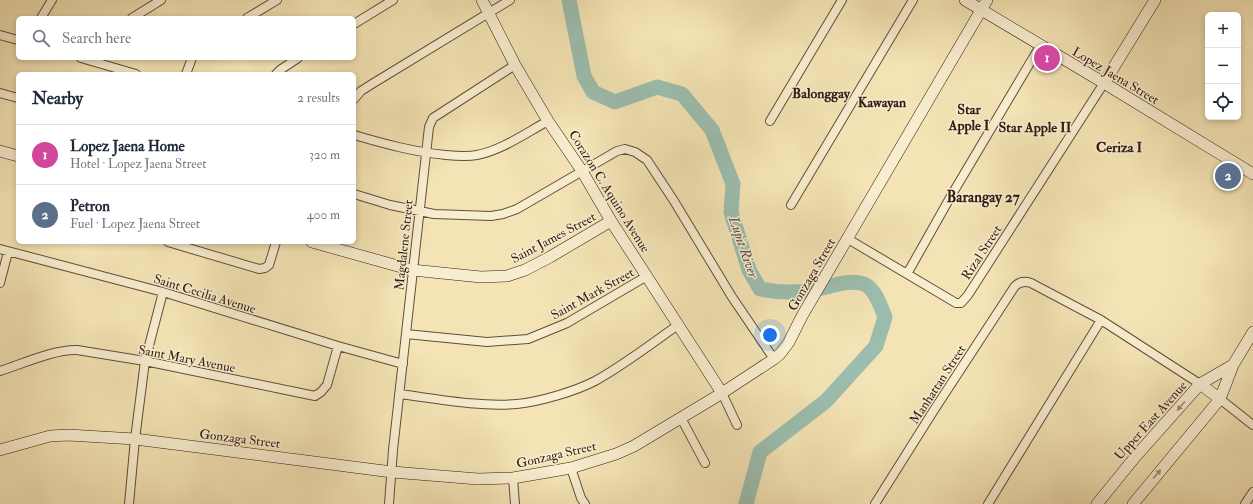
<!DOCTYPE html>
<html lang="en">
<head>
<meta charset="utf-8">
<style>
  :root { --surface:#fff; --page:#f6f6f7; --text:#1f2937; --muted:#747a83; --line:#e0e1e3; --accent:#8f2418 }
  body { margin:0; font-family:"IM FELL Double Pica",serif; background:var(--page); color:var(--text) }
  .controls { position:absolute; right:12px; top:12px; display:grid; overflow:hidden; border-radius:6px; box-shadow:0 2px 6px #0003 }
  .controls button { width:36px; height:36px; display:grid; place-items:center; padding:0; border:0; border-bottom:1px solid var(--line); background:var(--surface); color:var(--text); font:20px sans-serif }
  .you { position:absolute; left:770px; top:335px; width:14px; height:14px; margin:-10px; border:3px solid #fff; border-radius:50%; background:#1a73e8; box-shadow:0 0 0 6px #1a73e833 }
  .badge { display:grid; place-items:center; width:26px; height:26px; border-radius:50%; background:var(--accent); color:#fff; font-size:13px; font-weight:700 }
  .pin { position:absolute; translate:-50% -50%; border:2px solid #fff; box-shadow:0 1px 4px #0006 }
  .list { margin:0; padding:0; list-style:none }
  h2 { display:flex; justify-content:space-between; align-items:center; height:52px; margin:0; padding:0 16px; font-size:17px }
  h2 small { font-size:13px; font-weight:400; color:var(--muted) }
  .list li { display:grid; grid-template-columns:26px 1fr auto; gap:12px; align-items:center; box-sizing:border-box; height:60px; padding:0 16px; border-top:1px solid var(--line) }
  .list b { display:block; font-size:15px; white-space:nowrap }
  .list p { margin:0; font-size:13px; white-space:nowrap; color:var(--muted) }
  .list em { font-size:13px; font-style:normal; color:var(--muted) }
  .icon { flex:none; width:22px; height:22px; fill:none; stroke:currentColor; stroke-width:2; stroke-linecap:round; stroke-linejoin:round }
  .map { position:relative; flex:none; width:1253px; height:504px; overflow:hidden }
  .search { position:absolute; background:var(--surface); box-shadow:0 2px 6px #0003; left:16px; top:16px; width:340px; height:44px; display:flex; align-items:center; gap:10px; box-sizing:border-box; padding:0 14px; border-radius:6px; color:var(--muted); font-size:15px }
  .panel { position:absolute; background:var(--surface); box-shadow:0 2px 6px #0003; left:16px; top:72px; width:340px; height:172px; border-radius:6px }
  .map>svg:first-child { display:block }
  .lines { fill:none; stroke-linecap:round; stroke-linejoin:round }
  .river { stroke:#9cbeaf; stroke-width:15 }
  .street-casing { stroke:#624d3a; stroke-width:10 }
  .secondary-casing { stroke:#311b11; stroke-width:12 }
  .street { stroke:#f8edcf; stroke-width:8 }
  .secondary { stroke:#f8edcf; stroke-width:11 }
  .oneway { fill:#9e8e7a }
  .labels { text-anchor:middle; stroke-width:3; stroke-linejoin:round; paint-order:stroke }
  .street-label { font-size:13px; fill:#311b11; stroke:#f8edcf }
  .neighbourhood-label { font-size:14px; font-weight:bold; fill:#311b11; stroke:#f8edcf }
  .water-label { font-size:14px; font-style:italic; fill:#565448; stroke:#f8edcf }
  .quarter-label { font-size:15px; font-weight:bold; fill:#311b11; stroke:#f8edcf }
</style>
</head>
<body>
<div class="map">
<svg width="1253" height="504" viewBox="0 0 1253 504">
  <rect width="100%" height="100%" fill="#f4e4b5"/>
  <filter id="stains"><feTurbulence type="fractalNoise" baseFrequency=".005" numOctaves="4"/><feColorMatrix values="0 0 0 0 .2 0 0 0 0 .09 0 0 0 0 .02 0 0 0 .5 -.17"/></filter>
  <radialGradient id="worn" r=".72"><stop offset=".6" stop-color="#630" stop-opacity="0"/><stop offset="1" stop-color="#630" stop-opacity=".3"/></radialGradient>
  <g class="lines">
    <path class="river" d="M569 0 584 76 593 92 615 102 657 87 682 94 712 130 733 184 731 212 749 270 760 289C779 293 799 293 818 289 833 286 848 279 864 284 875 288 881 307 885 317L876 346 826 401 760 452 746 504"/>
    <defs>
      <path id="street" d="M41 18 52 0
        M132 18 161 0
        M247 18 277 0
        M354 24 393 0
        M0 35 18 40
        M81 58 136 74
        M186 74 192 58
        M276 74 280 70 298 58
        M0 93 18 98
        M354 99 361 91 372 84 510 0
        M770 121 842 0
        M354 135C385 144 414 152 446 155 456 156 467 157 477 155 502 150 526 133 548 121
        M354 194 390 205 434 214 491 216 503 214 517 209 617 151 625 149 635 152 647 160 674 201 732 297 774 359
        M791 205 913 0
        M848 239 956 303H961L968 295 1104 83
        M168 242 259 269 265 268 269 265 276 242
        M0 249 163 292 338 346 403 364
        M907 274 951 196 1040 46
        M0 283 8 252
        M406 334 487 342 528 339 567 323 647 276
        M0 371C22 364 55 349 77 350L145 361 315 396 321 392 327 385 338 346
        M722 393 737 425
        M399 394C438 399 478 407 517 404 539 402 576 391 595 381 624 365 651 344 678 325
        M1220 399 1253 425
        M681 418 705 463
        M571 468 581 498 585 504
        M513 478 515 504
        M129 504 135 439 145 361 163 292
        M389 504 393 450 429 127 433 118 515 65
        M875 504 934 410 1015 286C1020 281 1025 281 1031 283L1101 320 1200 384
        M988 504 1101 320
        M1245 504 1253 492"/>
      <path id="secondary" d="M482 0 515 65 548 121 582 171 611 221 722 393
        M965 0 1104 83 1253 174
        M1104 83 1155 0
        M0 151 18 156
        M312 242 412 270 481 277 507 276 525 270 550 257 611 221
        M1200 384 1220 399
        M0 450 50 436 68 435 135 439 392 472 478 479 513 478 571 468 616 454 634 446 719 395 774 359 780 354 789 342 802 316 987 0
        M1097 504 1136 456 1200 384 1233 365
        M1133 504 1220 399 1233 365 1253 332"/>
    </defs>
    <use href="#street" class="street-casing"/>
    <use href="#secondary" class="secondary-casing"/>
    <use href="#street" class="street"/>
    <use href="#secondary" class="secondary"/>
  </g>
  <defs><path id="oneway-solid" d="M-6-.8H1V-3.2L6.5 0L1 3.2V.8H-6Z"/></defs>
  <g class="oneway">
    <use href="#oneway-solid" transform="translate(1181 406) rotate(131)"/>
    <use href="#oneway-solid" transform="translate(1157 474) rotate(-50)"/>
  </g>
  <g class="labels">
    <g class="street-label">
      <text transform="translate(1116 75) rotate(31)" y="5">Lopez Jaena Street</text>
      <text transform="translate(610 191) rotate(58)" y="5">Corazon C. Aquino Avenue</text>
      <text transform="translate(553 237) rotate(-28)" y="5">Saint James Street</text>
      <text transform="translate(403 245) rotate(-84)" y="5">Magdalene Street</text>
      <text transform="translate(981 252) rotate(-57)" y="5">Rizal Street</text>
      <text transform="translate(811 274) rotate(-60)" y="5">Gonzaga Street</text>
      <text transform="translate(205 293) rotate(17)" y="5">Saint Cecilia Avenue</text>
      <text transform="translate(592 293) rotate(-29)" y="5">Saint Mark Street</text>
      <text transform="translate(187 358) rotate(11)" y="5">Saint Mary Avenue</text>
      <text transform="translate(937 384) rotate(-57)" y="5">Manhattan Street</text>
      <text transform="translate(1150 420) rotate(-48)" y="5">Upper East Avenue</text>
      <text transform="translate(240 438) rotate(7)" y="5">Gonzaga Street</text>
      <text transform="translate(556 454) rotate(-13)" y="5">Gonzaga Street</text>
    </g>
    <g class="neighbourhood-label">
      <text x="821" y="98">Balonggay</text>
      <text x="882" y="107">Kawayan</text>
      <text x="969" y="114">Star<tspan x="969" dy="16">Apple I</tspan></text>
      <text x="1035" y="132">Star Apple II</text>
      <text x="1119" y="152">Ceriza I</text>
    </g>
    <g class="water-label">
      <text transform="translate(744 247) rotate(71)" y="5">Lupit River</text>
    </g>
    <g class="quarter-label">
      <text x="983" y="202">Barangay 27</text>
    </g>
  </g>
  <rect width="100%" height="100%" filter="url(#stains)"/>
  <rect width="100%" height="100%" fill="url(#worn)"/>
</svg>
<div class="controls">
<button>+</button>
<button>−</button>
<button><svg class="icon" aria-label="locate" viewBox="0 0 24 24"><circle cx="12" cy="12" r="6"/><path d="M12 2v4M12 18v4M2 12h4M18 12h4"/></svg></button>
</div>
<div class="you"></div>
<div class="pin badge" style="left:1047px;top:58px;background:#d1479c">1</div>
<div class="pin badge" style="left:1228px;top:176px;background:#5c6f8a">2</div>
<div class="search"><svg class="icon" aria-label="search" viewBox="0 0 24 24"><circle cx="10" cy="10" r="6"/><path d="M15 15l6 6"/></svg>Search here</div>
<section class="panel">
<h2>Nearby<small>2 results</small></h2>
<ul class="list">
<li><span class="badge" style="background:#d1479c">1</span><div><b>Lopez Jaena Home</b><p>Hotel · Lopez Jaena Street</p></div><em>320 m</em></li>
<li><span class="badge" style="background:#5c6f8a">2</span><div><b>Petron</b><p>Fuel · Lopez Jaena Street</p></div><em>400 m</em></li>
</ul>
</section>
</div>
</body>
</html>
